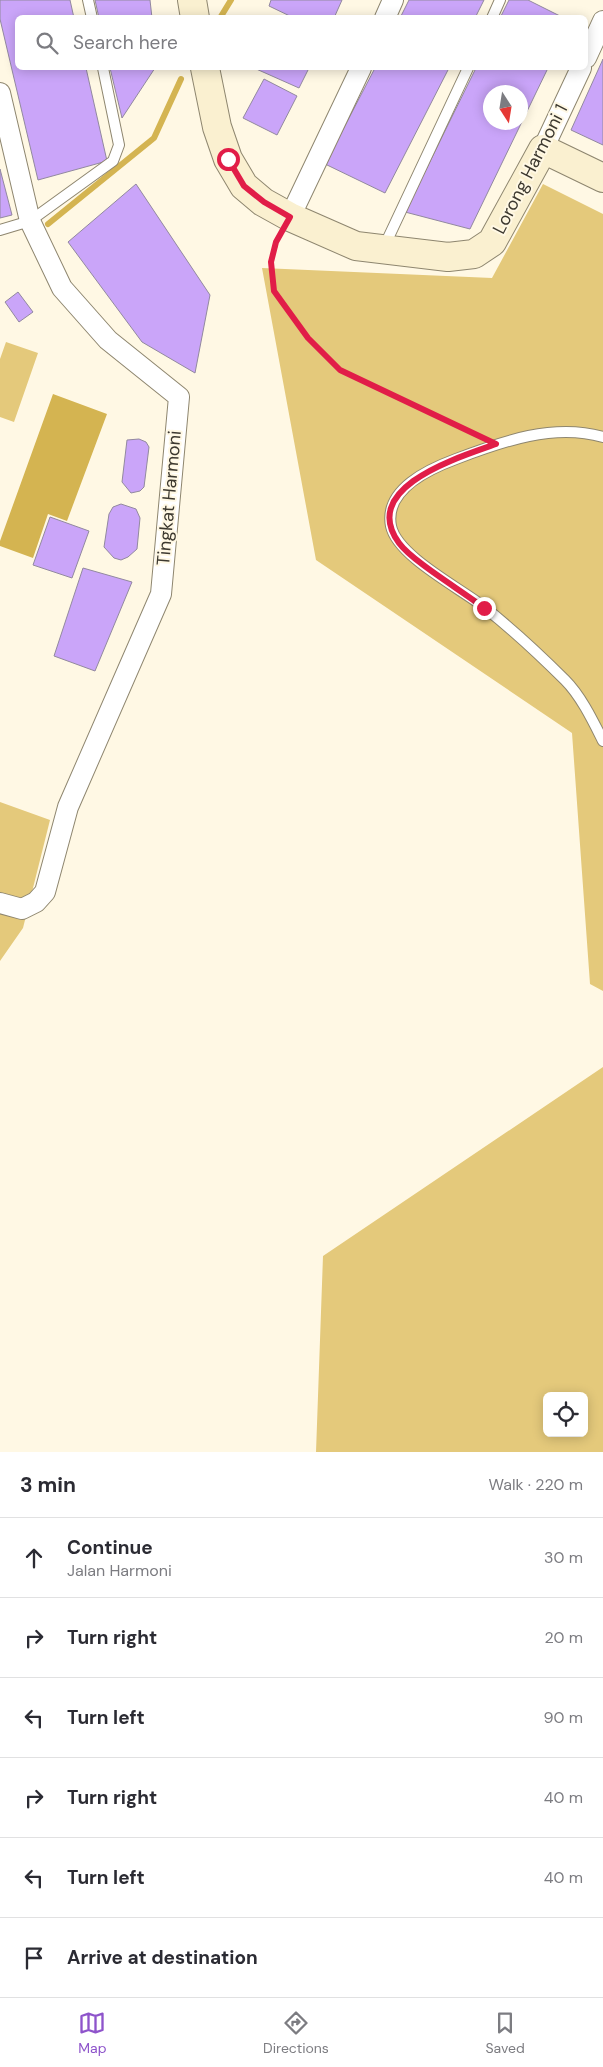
<!DOCTYPE html>
<html lang="en">
<head>
<meta charset="utf-8">
<style>
  :root { --surface:#fff; --page:#f7f7f7; --text:#2b2b33; --muted:#7c7c81; --line:#e1e1e2; --accent:#8e54cb }
  body { margin:0; font-family:"DM Sans",sans-serif; background:var(--page); color:var(--text) }
  .controls { position:absolute; right:15px; bottom:15px; display:grid; overflow:hidden; border-radius:8px; box-shadow:0 2px 12px #0003 }
  .controls button { width:45px; height:45px; display:grid; place-items:center; padding:0; border:0; border-bottom:1px solid var(--line); background:var(--surface); color:var(--text); font:25px sans-serif }
  .compass { position:absolute; left:483px; top:85px; width:45px; height:45px; border-radius:50%; background:var(--surface); box-shadow:0 2px 12px #0003; rotate:168deg }
  .stop { position:absolute; width:15px; height:15px; margin:-11px; border:4px solid #e11d48; border-radius:50%; background:#fff }
  .stop.end { background:#e11d48; border-color:#fff; box-shadow:0 1px 5px #0008 }
  .list { margin:0; padding:0; list-style:none }
  h2 { display:flex; justify-content:space-between; align-items:center; height:65px; margin:0; padding:0 20px; font-size:21px }
  h2 small { font-size:16px; font-weight:400; color:var(--muted) }
  .list li { display:grid; grid-template-columns:32px 1fr auto; gap:15px; align-items:center; box-sizing:border-box; height:80px; padding:0 20px; border-top:1px solid var(--line) }
  .list b { display:block; font-size:19px; white-space:nowrap }
  .list p { margin:0; font-size:16px; white-space:nowrap; color:var(--muted) }
  .list em { font-size:16px; font-style:normal; color:var(--muted) }
  .icon { flex:none; width:28px; height:28px; fill:none; stroke:currentColor; stroke-width:2; stroke-linecap:round; stroke-linejoin:round }
  .map { position:relative; flex:none; width:603px; height:1452px; overflow:hidden }
  .search { position:absolute; background:var(--surface); box-shadow:0 2px 12px #0003; left:15px; right:15px; top:15px; height:55px; display:flex; align-items:center; gap:12px; box-sizing:border-box; padding:0 18px; border-radius:8px; color:var(--muted); font-size:19px }
  .sheet { height:545px; background:var(--surface) }
  nav { display:flex; justify-content:space-around; align-items:center; box-sizing:border-box; height:70px; border-top:1px solid var(--line); background:var(--surface); font-size:14px; color:var(--muted) }
  nav a { display:grid; justify-items:center; gap:2px }
  nav .on { color:var(--accent) }
  .map>svg:first-child { display:block }
  .green { fill:#e4c97b; fill-rule:evenodd }
  .water { fill:#d4b451 }
  .lines { fill:none; stroke-linecap:round; stroke-linejoin:round }
  .stream { stroke:#d4b451; stroke-width:6 }
  .building { fill:#caa5f9; stroke:#92899f; fill-rule:evenodd }
  .lane-casing { stroke:#8e866f; stroke-width:12 }
  .street-casing { stroke:#8e866f; stroke-width:22 }
  .secondary-casing { stroke:#8e866f; stroke-width:30 }
  .path { stroke:#9a9486; stroke-width:3; stroke-dasharray:4 4; stroke-linecap:butt }
  .lane { stroke:#fff; stroke-width:10 }
  .street { stroke:#fff; stroke-width:20 }
  .secondary { stroke:#faf0d0; stroke-width:28 }
  .route { stroke:#e11d48; stroke-width:6 }
  .labels { text-anchor:middle; stroke-width:4; stroke-linejoin:round; paint-order:stroke }
  .street-label { font-size:18px; fill:#3c382f; stroke:#fff8e4 }
</style>
</head>
<body>
<div class="map">
<svg width="603" height="1452" viewBox="0 0 603 1452">
  <rect width="100%" height="100%" fill="#fff8e4"/>
  <path class="green" d="M543 184 603 214V991L590 984 572 733 316 560 262 268 492 278Z
    M6 342 38 353 14 422 0 417V359Z
    M0 802 50 820 23 928 0 961Z
    M603 1067V1452H316L323 1256ZM547 1396H584V1433H547Z"/>
  <path class="water" d="M53 394 107 414 67 521 48 514 33 558 0 546V541Z"/>
  <g class="lines">
    <path class="stream" d="M220 18 231 0
      M48 224 154 138 181 79"/>
  </g>
  <path class="building" d="M0 0H70L74 18H18V68H86L107 161 38 180 0 19Z
    M95 0H150L152 18H99Z
    M271 0H342L334 18H294L269 6Z
    M409 0H484L475 18H400Z
    M509 0H528L564 18H500Z
    M603 59V145L571 130Z
    M110 68H155L122 118Z
    M254 68H309L299 88Z
    M375 68H449L385 193 325 164Z
    M476 68H548L470 229 405 212ZM490 92H520V122H490Z
    M264 79 297 96 277 135 243 118Z
    M0 169 12 215 0 218Z
    M136 184 210 295 195 373 142 342 68 242Z
    M18 292 33 312 19 322 5 302Z
    M139 439 146 442 149 447 144 487 140 491 131 493 122 482 127 440Z
    M121 504 136 509 140 518 137 549 128 557 121 560 114 558 104 547 109 514 113 507Z
    M50 517 89 531 72 578 33 565Z
    M83 568 132 582 95 671 54 656Z"/>
  <g class="lines">
    <defs>
      <path id="lane" d="M88 0 92 18
        M492 18 500 0
        M0 230 30 221 113 161 119 145 103 68
        M383 249 468 68
        M603 437C554 423 503 441 456 459 429 469 384 489 391 526 397 556 460 588 484 607 512 629 540 655 565 680 581 696 593 721 603 741"/>
      <path id="street" d="M385 18 393 0
        M586 58 603 21
        M0 93 30 221 62 288 108 340 179 397 161 594 68 807 45 892 36 902 22 909 0 903
        M543 149 581 68
        M290 217 361 68"/>
      <path id="secondary" d="M192 0 195 18
        M205 68 217 127 228 159 244 186 263 202 290 217 356 246 448 257 474 254 492 242 543 149 603 178"/>
    </defs>
    <use href="#lane" class="lane-casing"/>
    <use href="#street" class="street-casing"/>
    <use href="#secondary" class="secondary-casing"/>
    <path class="path" d="M279 237 271 262 274 291 308 338 340 370 478 435"/>
    <use href="#lane" class="lane"/>
    <use href="#street" class="street"/>
    <use href="#secondary" class="secondary"/>
  </g>
  <g class="lines">
    <path class="route" d="M228 159 244 186 264 202 290 217 276 242 271 262 274 291 308 338 340 370 496 444C460 457 358 487 399 543 413 562 464 592 484 608"/>
  </g>
  <g class="labels">
    <g class="street-label">
      <text transform="translate(530 169) rotate(-63)" y="6">Lorong Harmoni 1</text>
      <text transform="translate(169 498) rotate(-85)" y="6">Tingkat Harmoni</text>
    </g>
  </g>
</svg>
<div class="controls">
<button><svg class="icon" aria-label="locate" viewBox="0 0 24 24"><circle cx="12" cy="12" r="6"/><path d="M12 2v4M12 18v4M2 12h4M18 12h4"/></svg></button>
</div>
<svg class="compass" viewBox="-18 -18 36 36"><path d="M0-13l5 13h-10z" fill="#e53935"/><path d="M0 13l5-13h-10z" fill="#7c7c81"/></svg>
<div class="stop" style="left:228px;top:159px"></div>
<div class="stop end" style="left:484px;top:608px"></div>
<div class="search"><svg class="icon" aria-label="search" viewBox="0 0 24 24"><circle cx="10" cy="10" r="6"/><path d="M15 15l6 6"/></svg>Search here</div>
</div>
<section class="sheet">
<h2>3 min<small>Walk · 220 m</small></h2>
<ul class="list">
<li><svg class="icon" aria-label="ahead" viewBox="0 0 24 24"><path d="M12 20V5M6 11l6-6 6 6"/></svg><div><b>Continue</b><p>Jalan Harmoni</p></div><em>30 m</em></li>
<li><svg class="icon" aria-label="right" viewBox="0 0 24 24"><path d="M7 20v-9h11M14 6l5 5-5 5"/></svg><div><b>Turn right</b></div><em>20 m</em></li>
<li><svg class="icon" aria-label="left" viewBox="0 0 24 24"><path d="M17 20v-9H6M10 6l-5 5 5 5"/></svg><div><b>Turn left</b></div><em>90 m</em></li>
<li><svg class="icon" aria-label="right" viewBox="0 0 24 24"><path d="M7 20v-9h11M14 6l5 5-5 5"/></svg><div><b>Turn right</b></div><em>40 m</em></li>
<li><svg class="icon" aria-label="left" viewBox="0 0 24 24"><path d="M17 20v-9H6M10 6l-5 5 5 5"/></svg><div><b>Turn left</b></div><em>40 m</em></li>
<li><svg class="icon" aria-label="arrive" viewBox="0 0 24 24"><path d="M6 21V4h12l-3 4 3 4H6"/></svg><div><b>Arrive at destination</b></div></li>
</ul>
</section>
<nav>
<a class="on"><svg class="icon" aria-label="map" viewBox="0 0 24 24"><path d="M3 6l6-2 6 2 6-2v14l-6 2-6-2-6 2zM9 4v14M15 6v14"/></svg>Map</a>
<a><svg class="icon" aria-label="directions" viewBox="0 0 24 24"><path d="M12 3l9 9-9 9-9-9zM9 14v-3h6M13 9l2 2-2 2"/></svg>Directions</a>
<a><svg class="icon" aria-label="saved" viewBox="0 0 24 24"><path d="M7 4h10v16l-5-4-5 4z"/></svg>Saved</a>
</nav>
</body>
</html>
